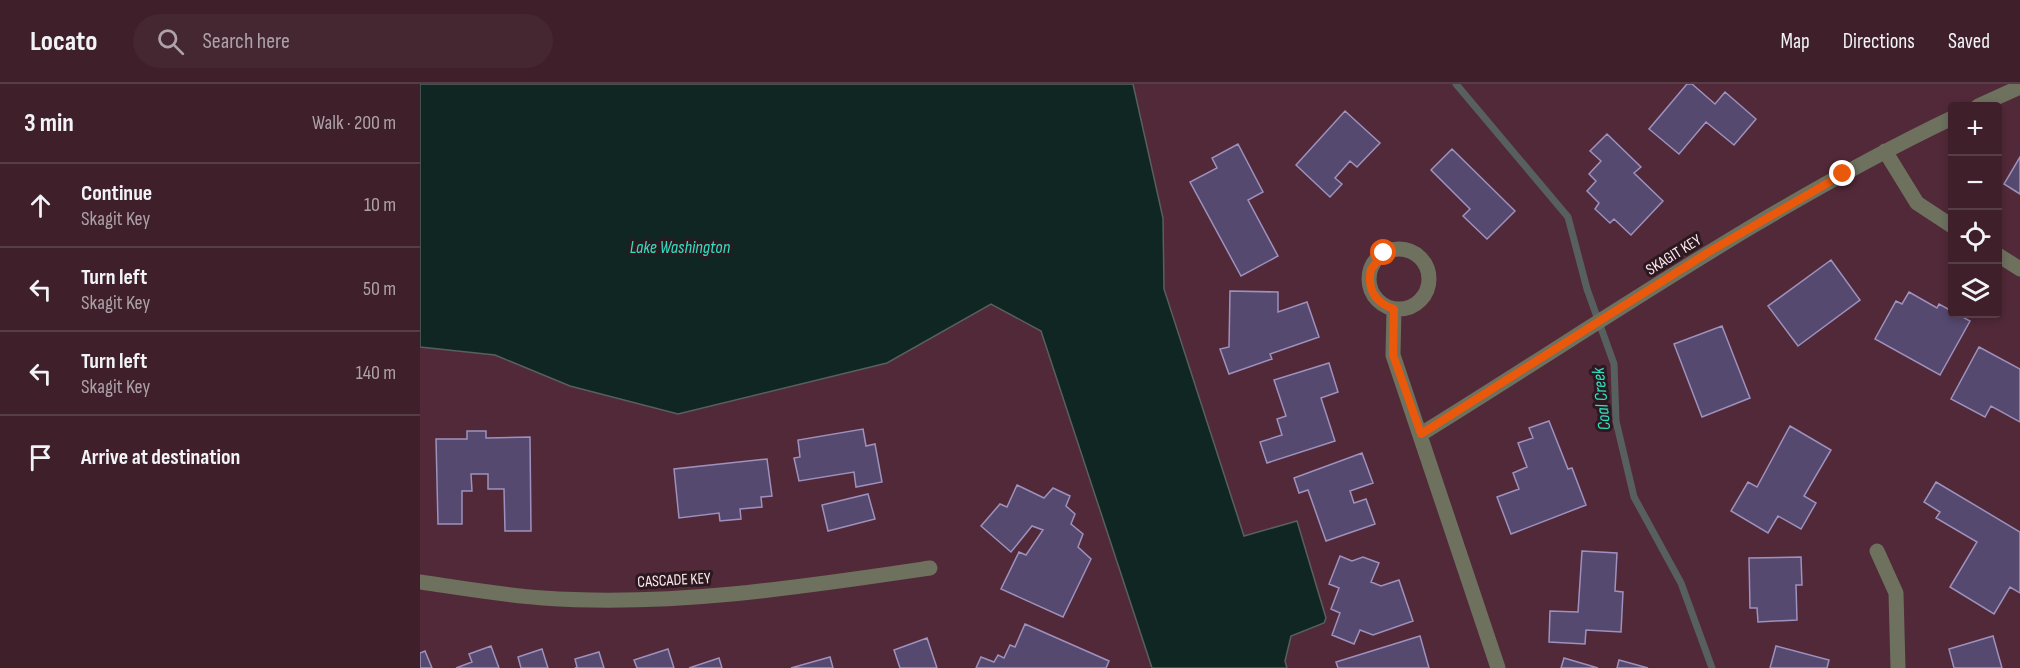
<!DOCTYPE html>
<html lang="en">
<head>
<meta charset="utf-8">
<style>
  :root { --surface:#3e1f2a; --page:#452732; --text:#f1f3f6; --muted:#ada2a8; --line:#573d47 }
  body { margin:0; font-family:"Sofia Sans Condensed",sans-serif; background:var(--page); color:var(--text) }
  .controls { position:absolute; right:18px; top:18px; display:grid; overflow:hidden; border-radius:6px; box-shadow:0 3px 9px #0003 }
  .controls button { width:54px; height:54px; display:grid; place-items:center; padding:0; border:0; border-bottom:2px solid var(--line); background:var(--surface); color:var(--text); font:30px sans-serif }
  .stop { position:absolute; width:18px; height:18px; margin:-14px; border:4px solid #ea580c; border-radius:50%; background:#fff }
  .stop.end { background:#ea580c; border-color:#fff; box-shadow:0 2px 6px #0008 }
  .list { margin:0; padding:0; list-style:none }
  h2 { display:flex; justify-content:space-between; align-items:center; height:78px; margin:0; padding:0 24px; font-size:26px }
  h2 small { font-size:20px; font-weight:400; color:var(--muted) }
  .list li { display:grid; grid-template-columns:39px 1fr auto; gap:18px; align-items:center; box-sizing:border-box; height:84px; padding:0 24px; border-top:2px solid var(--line) }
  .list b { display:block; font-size:22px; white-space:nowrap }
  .list p { margin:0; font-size:20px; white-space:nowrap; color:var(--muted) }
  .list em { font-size:20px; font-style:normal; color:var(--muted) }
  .icon { flex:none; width:33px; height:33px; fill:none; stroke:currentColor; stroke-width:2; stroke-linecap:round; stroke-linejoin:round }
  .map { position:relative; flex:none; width:1600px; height:584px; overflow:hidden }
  header { display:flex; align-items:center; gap:36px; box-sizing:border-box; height:84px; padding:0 30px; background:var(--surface); border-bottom:2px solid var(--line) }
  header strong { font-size:28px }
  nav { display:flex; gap:33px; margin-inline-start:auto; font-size:21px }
  .search { width:420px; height:54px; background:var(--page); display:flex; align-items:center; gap:15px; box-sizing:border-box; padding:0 21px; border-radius:33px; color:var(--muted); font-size:22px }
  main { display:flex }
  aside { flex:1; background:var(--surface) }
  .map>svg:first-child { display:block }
  .water { fill:#102622; stroke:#57605f; stroke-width:1.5 }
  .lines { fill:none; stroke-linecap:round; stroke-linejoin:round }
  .stream { stroke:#57605f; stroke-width:7 }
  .building { fill:#554970; stroke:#9e91bd; stroke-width:1.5 }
  .minor { stroke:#6d715e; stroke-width:15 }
  .route { stroke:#ea580c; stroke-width:8 }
  .labels { text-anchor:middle; stroke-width:6; stroke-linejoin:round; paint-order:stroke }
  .street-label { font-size:16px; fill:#fde6ed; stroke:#2c191f }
  .water-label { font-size:18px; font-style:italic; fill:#2de2c3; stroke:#2c191f }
</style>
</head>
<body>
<header>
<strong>Locato</strong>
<div class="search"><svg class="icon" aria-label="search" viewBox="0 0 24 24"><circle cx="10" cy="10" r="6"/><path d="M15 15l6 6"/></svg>Search here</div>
<nav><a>Map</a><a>Directions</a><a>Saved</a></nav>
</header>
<main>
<aside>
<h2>3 min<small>Walk · 200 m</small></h2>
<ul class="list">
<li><svg class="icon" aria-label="ahead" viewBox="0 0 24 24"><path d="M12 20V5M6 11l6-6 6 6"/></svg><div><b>Continue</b><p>Skagit Key</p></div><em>10 m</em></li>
<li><svg class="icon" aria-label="left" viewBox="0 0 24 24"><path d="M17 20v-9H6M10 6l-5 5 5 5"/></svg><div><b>Turn left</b><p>Skagit Key</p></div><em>50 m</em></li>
<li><svg class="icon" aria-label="left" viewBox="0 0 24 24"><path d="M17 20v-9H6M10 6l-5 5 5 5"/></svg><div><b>Turn left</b><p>Skagit Key</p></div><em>140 m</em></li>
<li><svg class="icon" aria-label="arrive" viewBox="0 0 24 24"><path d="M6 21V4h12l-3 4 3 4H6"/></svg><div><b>Arrive at destination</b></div></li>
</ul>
</aside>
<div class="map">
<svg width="1600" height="584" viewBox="0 0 1600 584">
  <rect width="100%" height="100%" fill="#522938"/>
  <path class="water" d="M0 0H713L743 134 744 205 824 452 877 437 906 534 904 539 871 552 865 577 867 584H732L621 247 571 220 467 279 258 330 150 302 75 271 0 263Z"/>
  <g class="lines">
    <path class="stream" d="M1036 0 1148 133 1167 205 1194 280 1196 337 1214 413 1261 499 1292 584"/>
  </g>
  <path class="building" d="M1267 0H1272L1295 20 1305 8 1336 35 1314 61 1286 38 1259 70 1229 45Z
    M925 27 960 59 937 83 930 77 915 94 922 100 910 113 876 81Z
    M1187 50 1221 83 1214 89 1243 117 1211 151 1194 135 1190 139 1175 125 1179 119 1167 107 1176 97 1169 90 1181 77 1170 67Z
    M818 60 843 108 828 116 858 172 821 192 770 98 797 84 792 74Z
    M1032 65 1095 127 1067 155 1043 132 1050 125 1011 86Z
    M1600 73V110L1584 100Z
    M1411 176 1440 216 1378 262 1348 222Z
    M810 207 858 208V228L887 218 899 253 850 270 852 275 809 290 800 265 809 263Z
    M1489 208 1517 224 1519 220 1550 237 1520 291 1455 255 1476 217 1482 220Z
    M1302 242 1330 314 1282 333 1254 260Z
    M1559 263 1600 285V338L1571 322 1565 333 1531 315Z
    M909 279 918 308 901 314 915 357 847 379 840 358 862 351 857 335 866 332 854 296Z
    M1129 337 1148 385 1152 384 1166 421 1091 450 1077 413 1099 405 1093 389 1107 383 1098 359 1113 354 1109 344Z
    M1370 342 1411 366 1384 412 1396 419 1381 445 1358 432 1348 449 1311 427 1328 398 1337 403Z
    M443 345 446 362 455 360 462 398 436 403 434 388 379 397 374 374 380 373 378 356Z
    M47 347H66V354L110 353 111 447H85L84 405H68V390H51L52 407H42V440H18L16 355H47Z
    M942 369 953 399 930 407 934 419 946 415 955 440 906 457 888 406 879 409 874 394Z
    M347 375 352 412 341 413 342 423 320 425 321 435 300 437 299 429 259 434 254 385Z
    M1516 398 1600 448V509L1590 503 1574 530 1530 503 1557 458 1516 434 1520 428 1504 418Z
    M597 401 624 414 633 404 650 412 646 422 655 430 651 440 663 450 658 463 671 475 643 533 581 505 599 468 606 471 623 446 612 442 591 468 561 442 580 420 587 423Z
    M448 410 455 435 408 447 402 421Z
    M1162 467 1197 469 1195 507 1203 508 1201 548 1166 546 1165 560 1129 558 1130 527 1158 528Z
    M920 472 932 477 943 473 959 479 951 498 961 502 979 496 993 537 953 551 940 546 934 560 912 551 920 529 911 525 919 504 909 500Z
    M1381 473 1382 501H1376L1377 536 1338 538 1337 524H1330L1329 474Z
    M605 540 689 577 686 584H556L561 573 574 578 578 571 584 574 590 561 595 563Z
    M1000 552 1009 584H918L916 578Z
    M1573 552 1582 584H1534L1529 565Z
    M507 554 517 584H480L474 566Z
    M71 562 79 584H36L52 578 49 570Z
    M1356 562 1409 576 1407 584H1350Z
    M122 565 128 584H101L98 573Z
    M248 565 254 584H217L214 576Z
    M5 567 12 584H0V569Z
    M179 568 184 584H155L157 583 155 575Z
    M410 573 413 584H371Z
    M299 574 302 584H269Z
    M1144 574 1178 584H1141Z
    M1199 576 1228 584H1197Z"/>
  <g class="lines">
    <path class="minor" d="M1558 22 1600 3
      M1465 67 1497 119 1532 142
      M949 195a30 30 0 1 1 60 0a30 30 0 1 1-60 0Z
      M1578 171 1600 185
      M974 225 973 271 1078 584
      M1001 350C1176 242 1346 123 1532 34
      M1457 467 1476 509 1478 584
      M0 498C41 504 82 511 123 514 252 523 382 503 510 484"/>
  </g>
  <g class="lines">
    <path class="route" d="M964 169 951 185C947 205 954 218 974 225L973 271 1001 350 1287 169 1423 90"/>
  </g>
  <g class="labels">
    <g class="street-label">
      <text transform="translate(1253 170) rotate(-32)" y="6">SKAGIT KEY</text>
      <text transform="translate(254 495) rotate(-3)" y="6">CASCADE KEY</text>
    </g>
    <g class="water-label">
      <text x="260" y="169">Lake Washington</text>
      <text transform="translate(1181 315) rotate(-96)" y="6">Coal Creek</text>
    </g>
  </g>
</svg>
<div class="controls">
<button>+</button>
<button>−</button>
<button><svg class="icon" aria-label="locate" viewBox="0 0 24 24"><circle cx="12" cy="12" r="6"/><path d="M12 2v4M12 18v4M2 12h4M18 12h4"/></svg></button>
<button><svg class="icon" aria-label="layers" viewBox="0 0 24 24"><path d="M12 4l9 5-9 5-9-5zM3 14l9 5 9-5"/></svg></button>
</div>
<div class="stop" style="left:964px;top:169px"></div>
<div class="stop end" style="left:1423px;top:90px"></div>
</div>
</main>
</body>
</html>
